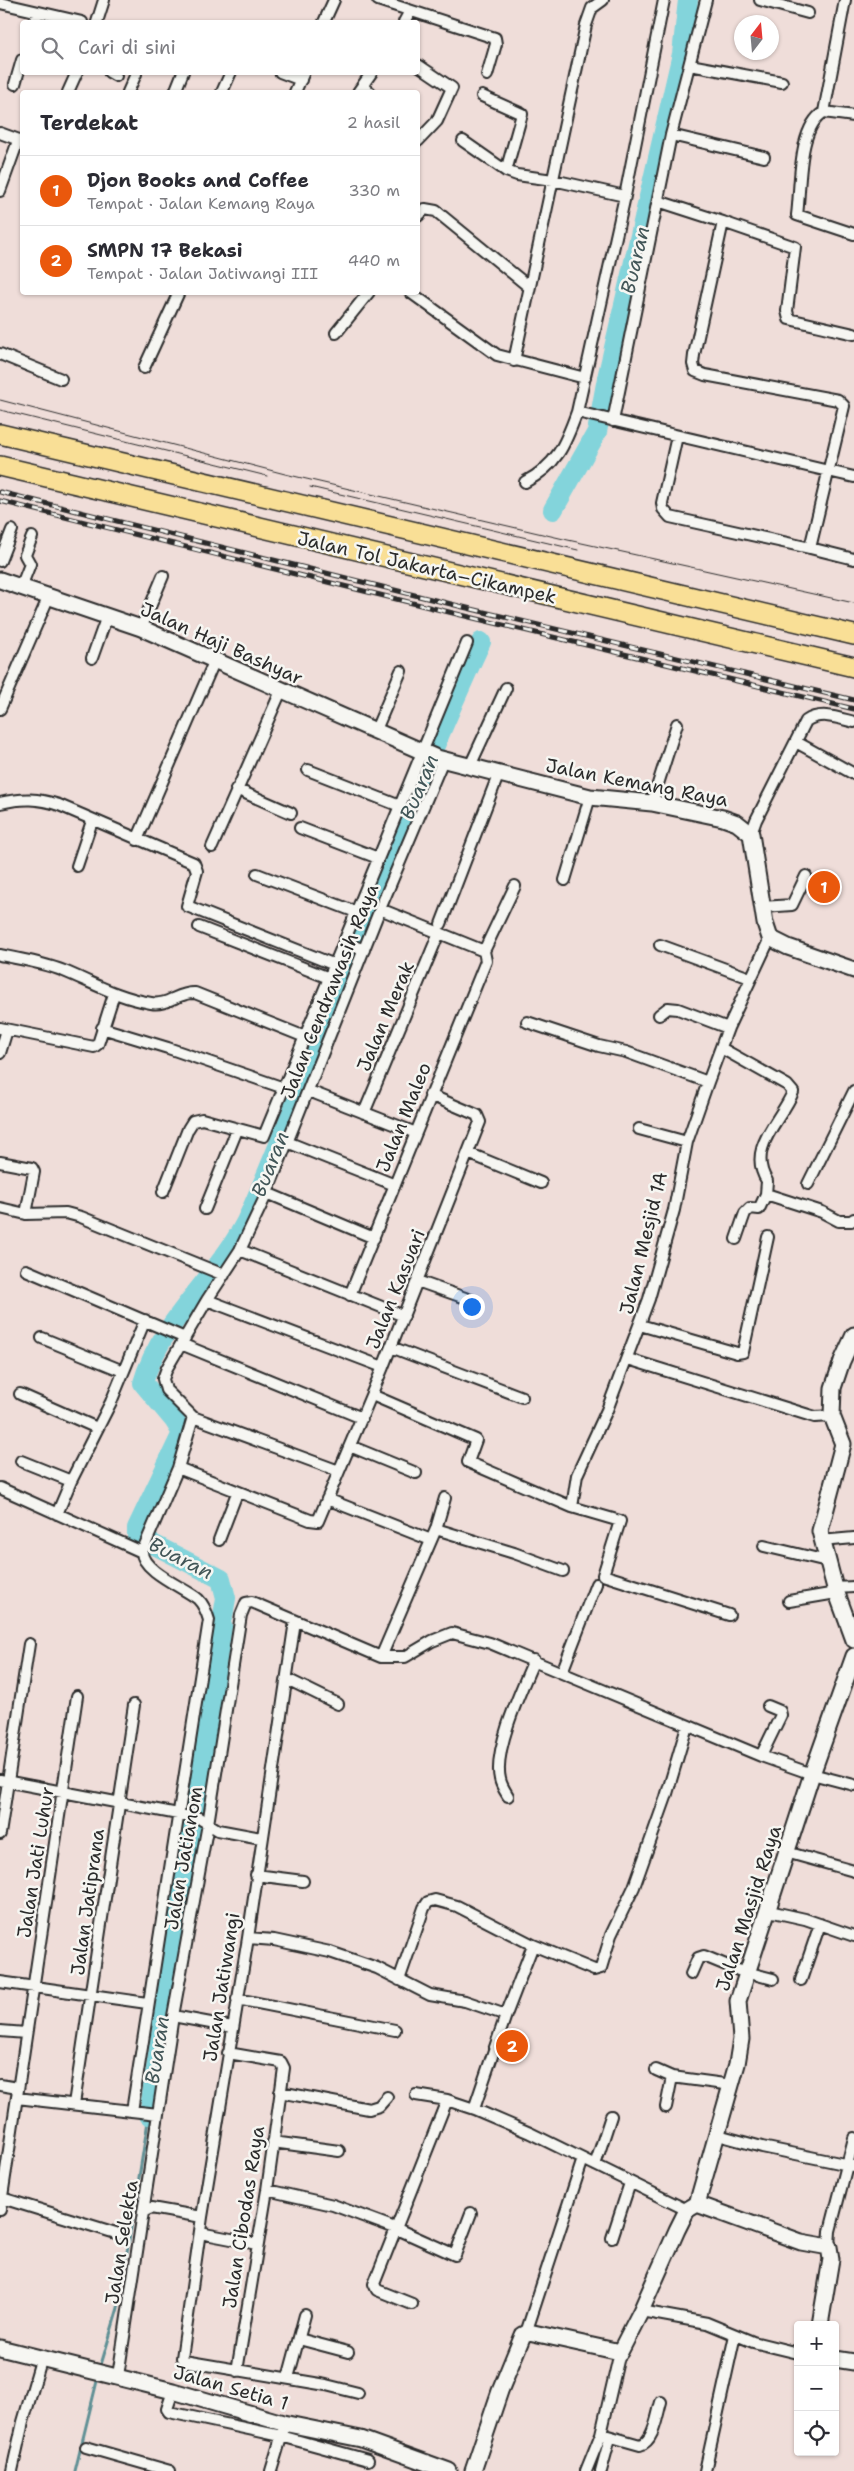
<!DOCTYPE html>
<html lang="id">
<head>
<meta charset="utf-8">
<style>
  :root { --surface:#fff; --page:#f2f2f3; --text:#2b2b33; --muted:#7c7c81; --line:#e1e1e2; --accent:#ea580c }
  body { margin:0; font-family:"Shantell Sans",sans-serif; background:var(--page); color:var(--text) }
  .controls { position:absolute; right:15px; bottom:15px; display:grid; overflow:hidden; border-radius:5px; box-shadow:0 1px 4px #0004 }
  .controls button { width:45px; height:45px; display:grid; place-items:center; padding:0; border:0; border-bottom:1px solid var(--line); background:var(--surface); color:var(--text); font:25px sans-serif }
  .compass { position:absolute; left:734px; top:15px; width:45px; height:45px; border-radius:50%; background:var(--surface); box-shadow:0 1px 4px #0004; rotate:16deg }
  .you { position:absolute; left:471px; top:1306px; width:18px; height:18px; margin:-12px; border:4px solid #fff; border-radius:50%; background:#1a73e8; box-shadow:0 0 0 8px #1a73e833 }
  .badge { display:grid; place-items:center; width:32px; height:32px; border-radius:50%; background:var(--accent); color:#fff; font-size:16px; font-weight:700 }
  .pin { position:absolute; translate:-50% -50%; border:2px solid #fff; box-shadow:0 1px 5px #0006 }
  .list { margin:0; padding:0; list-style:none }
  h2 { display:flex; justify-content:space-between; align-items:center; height:65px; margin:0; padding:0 20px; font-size:21px }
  h2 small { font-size:16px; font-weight:400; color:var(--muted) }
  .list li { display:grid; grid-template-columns:32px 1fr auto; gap:15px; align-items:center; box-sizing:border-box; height:70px; padding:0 20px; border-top:1px solid var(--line) }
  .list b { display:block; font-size:19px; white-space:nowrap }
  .list p { margin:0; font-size:16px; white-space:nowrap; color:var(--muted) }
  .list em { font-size:16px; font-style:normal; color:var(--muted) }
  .icon { flex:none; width:28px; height:28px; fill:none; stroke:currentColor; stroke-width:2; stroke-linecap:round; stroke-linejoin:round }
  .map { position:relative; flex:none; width:854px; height:2471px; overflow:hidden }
  .search { position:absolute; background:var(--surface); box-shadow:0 1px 4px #0004; left:20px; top:20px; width:400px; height:55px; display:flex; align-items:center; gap:12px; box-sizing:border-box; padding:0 18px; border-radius:5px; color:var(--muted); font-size:19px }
  .panel { position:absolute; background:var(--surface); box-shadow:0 1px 4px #0004; left:20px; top:90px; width:400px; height:205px; border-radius:5px }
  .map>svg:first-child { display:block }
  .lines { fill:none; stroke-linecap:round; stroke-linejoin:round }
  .stream { stroke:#609095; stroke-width:3 }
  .river { stroke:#83d4db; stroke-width:20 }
  .street-casing { stroke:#2b2b2b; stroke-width:14 }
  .secondary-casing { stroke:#2b2b2b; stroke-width:19 }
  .highway-casing { stroke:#2b2b2b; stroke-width:22 }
  .street { stroke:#f6f6f2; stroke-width:10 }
  .secondary { stroke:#f6f6f2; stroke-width:15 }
  .highway { stroke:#f9df96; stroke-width:19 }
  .tram { stroke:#2b2b2b; stroke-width:1 }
  .rail-casing { stroke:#2b2b2b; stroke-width:5 }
  .rail { stroke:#f6f6f2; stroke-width:3; stroke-dasharray:9; stroke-linecap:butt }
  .labels { text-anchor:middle; stroke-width:5; stroke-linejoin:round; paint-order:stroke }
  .street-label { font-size:19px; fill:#2b2b2b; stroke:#f6f6f2 }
  .water-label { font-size:20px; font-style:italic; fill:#415557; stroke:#f6f6f2 }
</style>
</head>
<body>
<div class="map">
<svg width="854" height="2471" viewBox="0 0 854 2471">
  <rect width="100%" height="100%" fill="#efddd9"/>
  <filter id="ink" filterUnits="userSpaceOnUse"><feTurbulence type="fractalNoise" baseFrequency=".02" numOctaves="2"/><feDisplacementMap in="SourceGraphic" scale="10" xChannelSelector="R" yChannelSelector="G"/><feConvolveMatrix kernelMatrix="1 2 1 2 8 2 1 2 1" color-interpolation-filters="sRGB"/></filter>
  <g filter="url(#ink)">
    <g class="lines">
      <path class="stream" d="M100 2368 118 2308 149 2115
        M75 2471 98 2377"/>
      <path class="river" d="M553 510 597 432 607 378 682 54 688 0
        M223 1616 226 1598 221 1579 137 1536V1528L182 1433 174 1420 143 1383C161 1318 223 1274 250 1213 332 1025 393 828 481 642
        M149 2115 222 1626"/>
      <defs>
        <path id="street" d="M378 0 495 38 496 44 487 75
          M664 0 625 196 577 412 854 477
          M760 0 808 13
          M0 3 82 22
          M34 22 38 13
          M97 22 104 0
          M324 22 334 0
          M404 22 410 11
          M418 65 452 88 437 121 418 141
          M690 65 782 82
          M109 72 116 76
          M280 72 301 80
          M15 84 22 60
          M363 86 370 92
          M68 92 77 72
          M128 92 136 74
          M175 92 183 72
          M222 92 231 72
          M295 92 304 72
          M358 92 372 72
          M482 96 522 114 506 171
          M824 112 845 0
          M854 116 824 112C797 128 801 187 797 215L854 234
          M0 133 22 141
          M671 135 764 157
          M463 141 506 171 517 175 553 180 625 196
          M0 191 18 141
          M658 201 723 222
          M418 216 425 209 436 211 528 286
          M410 292 497 355 585 378
          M336 333 369 292
          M0 354 61 379
          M514 361 586 25 592 8 603 0
          M144 368 179 292
          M613 421 671 135 706 0
          M677 436 662 503 663 509 670 517 810 548 844 406 838 400 705 375 695 371 693 364 694 355 723 222 795 247 787 311 789 319 854 334
          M525 482C557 465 565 445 577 412
          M810 548 854 559
          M0 561 12 530
          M21 587 30 564 25 555 32 537
          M141 628 163 576
          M92 658 107 616
          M0 709 49 596
          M375 732 401 671
          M796 742 854 774
          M470 766 506 688
          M308 770 400 806
          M236 789 291 813
          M0 803C22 798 38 798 59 805L194 863 197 871 187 906 335 965
          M652 803 677 724
          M300 828 378 858
          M751 834 756 820 806 721C821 711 838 718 854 722
          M137 840 214 662
          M212 847 281 691
          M77 866 92 821
          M257 874 356 912
          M565 880 590 797
          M763 907 792 905 806 876
          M380 909 484 951
          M441 924 499 773
          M199 927 329 978
          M344 942 364 950
          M660 945 750 978
          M484 951 515 886
          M0 955C21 959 44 963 64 971 93 983 119 998 151 1003 168 1006 178 992 195 993L305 1037
          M659 1015 668 1008 678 1009 728 1028
          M527 1022 599 1046 626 1052 708 1082
          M0 1028 94 1047 98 1044 114 994
          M102 1028 168 1048 284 1088
          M721 1048 787 1085 793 1092C781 1121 746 1148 767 1181L766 1194 759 1209 750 1208 745 1213 736 1239
          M0 1053 7 1030
          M309 1091 416 1133
          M364 1113 439 933
          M639 1129 687 1142
          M287 1142 395 1185
          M468 1153 541 1183
          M0 1162 32 1168 34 1172 26 1214
          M808 1184 854 1091
          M163 1192 188 1129 193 1121 202 1119 264 1136 467 643
          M267 1193 374 1238
          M766 1194 822 1212 839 1221H851L854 1219
          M0 1208 26 1214 66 1213 81 1217 224 1275
          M205 1209 237 1130
          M240 1250 404 1316
          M26 1270 185 1338
          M417 1281 471 1300
          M350 1295 486 961 484 951
          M207 1300 383 1367
          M640 1325 737 1353 743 1352 768 1237
          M42 1338 123 1371
          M181 1344 362 1418
          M391 1347 522 1397
          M628 1359 815 1417 832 1416
          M20 1394 97 1428
          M372 1395 476 1440 468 1462 572 1507 620 1521 603 1575 729 1615
          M350 1446 416 1473
          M21 1461 71 1481
          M178 1468 310 1520 318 1521 383 1367 480 1122 477 1115 430 1095
          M339 1471 193 1417 166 1390 163 1379 167 1368 207 1300 240 1250 267 1193 380 909 443 760
          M0 1488 142 1552
          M327 1499 431 1540
          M572 1507 577 1475 607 1410 649 1299 674 1210 687 1142 708 1082 728 1028 770 938
          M57 1514 71 1481 111 1402 145 1320
          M436 1529 514 1553 563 1571
          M219 1540 237 1493
          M821 1541 854 1538
          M764 1546 827 1561
          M835 1588 854 1587
          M789 1601 836 1593
          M295 1621 248 1938 202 2217 182 2358 184 2361 326 2385 358 2393
          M381 1657 436 1529 445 1498
          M562 1672 596 1584
          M287 1679 338 1704
          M761 1756 781 1715 780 1711 768 1706
          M0 1780 199 1818 218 1830 261 1838
          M508 1796C505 1791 501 1785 500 1779 493 1750 522 1688 534 1660
          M0 1834 29 1644
          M786 1852 854 1871
          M256 1875 303 1881
          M769 1911 805 1919 854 1936
          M248 1938 274 1940 330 1952 377 1968 430 1995 465 2001 506 2015
          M691 1974 698 1958 704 1956 738 1970 773 1979
          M399 1980 424 1908 428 1902 435 1900 457 1906 533 1945 594 1970 601 1968 611 1935 634 1887 666 1797 687 1726
          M801 1980 820 1924
          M0 1982 147 2003
          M237 1999 395 2030
          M173 2016 232 2027
          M0 2031 26 2033
          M228 2053 281 2062 284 2068 267 2190 237 2371
          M656 2070 672 2077 732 2085
          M0 2085 18 2088
          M280 2092 369 2109 379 2106 387 2097
          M416 2095 447 2100 474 2109 530 2133 687 2210
          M17 2098 158 2114
          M74 2104 134 1705
          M666 2107 672 2077
          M474 2109 506 2015 533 1945
          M132 2111 209 1620C207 1613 204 1605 198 1599 185 1588 142 1571 142 1552L178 1468 193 1417
          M718 2135 762 2147 854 2166
          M273 2142 339 2151
          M595 2165 611 2116
          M267 2190 333 2205 395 2228 455 2255 471 2213
          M2 2198 119 2234
          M0 2210 77 1696
          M143 2212 151 2208 202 2217
          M200 2233 257 2244
          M612 2238 630 2183
          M829 2247 830 2231 854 2138
          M412 2304 377 2290 374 2284 447 2100
          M641 2311 707 2323 753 2342 798 2353
          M526 2333 583 2159
          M299 2339 348 2352
          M118 2376 173 2016 208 1824 241 1615 246 1603 252 1602 381 1657H405L432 1641 452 1633 490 1643 761 1756 812 1774 854 1785
          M288 2378 305 2315
          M173 2391 167 2409 169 2412 281 2436 368 2460
          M601 2434 640 2445C654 2442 657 2415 661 2402
          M86 2447 170 2471
          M12 2471 23 2422 42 2357
          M271 2471 283 2431
          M586 2471 601 2434 620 2352
          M601 2471 610 2438
          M705 2471 735 2335"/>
        <path id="secondary" d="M0 580 141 628 437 758 590 797 652 803 723 818 737 823 751 834 765 923 770 938 788 947 854 970
          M854 1335 842 1361 833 1388 832 1416 843 1444 820 1531 835 1588 854 1640
          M697 2204 801 2242 829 2247 831 2259 820 2325
          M0 2348 173 2391 283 2423 361 2439 449 2471
          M835 2359 854 2362
          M473 2471 500 2391 523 2335 529 2332 620 2352 641 2311 677 2230 687 2210 697 2204 737 2064 741 2039 738 2001 812 1774 854 1656"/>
        <path id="highway" d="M0 434 854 635
          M0 466 854 667"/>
      </defs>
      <use href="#street" class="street-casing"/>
      <use href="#secondary" class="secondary-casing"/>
      <use href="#highway" class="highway-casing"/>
      <use href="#street" class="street"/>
      <use href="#secondary" class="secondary"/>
      <use href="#highway" class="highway"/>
      <path class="tram" d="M0 400 285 474 568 540 854 603
        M0 410 267 476
        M310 487 578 550"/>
      <defs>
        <path id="rail" d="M0 492 463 607 854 700
          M0 501 461 615 854 709"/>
      </defs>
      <use href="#rail" class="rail-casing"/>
      <use href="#rail" class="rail"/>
    </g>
  </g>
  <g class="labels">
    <g class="street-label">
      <text transform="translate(427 567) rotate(13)" y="7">Jalan Tol Jakarta–Cikampek</text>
      <text transform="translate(222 643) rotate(24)" y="7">Jalan Haji Bashyar</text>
      <text transform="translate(637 782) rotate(11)" y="7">Jalan Kemang Raya</text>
      <text transform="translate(329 991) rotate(-68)" y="7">Jalan Cendrawasih Raya</text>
      <text transform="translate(385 1016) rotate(-67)" y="7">Jalan Merak</text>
      <text transform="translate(403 1117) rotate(-68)" y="7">Jalan Maleo</text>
      <text transform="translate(643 1243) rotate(-76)" y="7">Jalan Mesjid 1A</text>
      <text transform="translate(395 1289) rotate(-68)" y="7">Jalan Kasuari</text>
      <text transform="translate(183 1858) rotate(-80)" y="7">Jalan Jatianom</text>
      <text transform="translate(35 1862) rotate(-81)" y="7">Jalan Jati Luhur</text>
      <text transform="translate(87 1902) rotate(-82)" y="7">Jalan Jatiprana</text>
      <text transform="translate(748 1908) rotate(-72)" y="7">Jalan Masjid Raya</text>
      <text transform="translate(221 1987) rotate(-81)" y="7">Jalan Jatiwangi</text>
      <text transform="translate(243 2217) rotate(-81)" y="7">Jalan Cibodas Raya</text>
      <text transform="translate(121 2242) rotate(-81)" y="7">Jalan Selekta</text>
      <text transform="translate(231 2387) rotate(16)" y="7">Jalan Setia 1</text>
    </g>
    <g class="water-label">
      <text transform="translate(635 260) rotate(-77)" y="7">Buaran</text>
      <text transform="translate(419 787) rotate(-67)" y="7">Buaran</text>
      <text transform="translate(270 1164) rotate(-68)" y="7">Buaran</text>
      <text transform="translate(181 1558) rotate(27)" y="7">Buaran</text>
      <text transform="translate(157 2050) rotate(-81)" y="7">Buaran</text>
    </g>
  </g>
</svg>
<div class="controls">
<button>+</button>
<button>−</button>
<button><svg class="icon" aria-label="locate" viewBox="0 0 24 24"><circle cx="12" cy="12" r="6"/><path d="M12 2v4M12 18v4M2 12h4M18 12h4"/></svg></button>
</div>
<svg class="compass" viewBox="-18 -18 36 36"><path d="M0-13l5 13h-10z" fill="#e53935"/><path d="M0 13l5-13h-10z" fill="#7c7c81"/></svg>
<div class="you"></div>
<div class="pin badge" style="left:824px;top:887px">1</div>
<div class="pin badge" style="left:512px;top:2046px">2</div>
<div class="search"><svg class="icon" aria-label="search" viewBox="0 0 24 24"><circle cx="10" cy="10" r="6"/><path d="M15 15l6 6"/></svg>Cari di sini</div>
<section class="panel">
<h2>Terdekat<small>2 hasil</small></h2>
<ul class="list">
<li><span class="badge">1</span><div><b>Djon Books and Coffee</b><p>Tempat · Jalan Kemang Raya</p></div><em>330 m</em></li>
<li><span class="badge">2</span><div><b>SMPN 17 Bekasi</b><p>Tempat · Jalan Jatiwangi III</p></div><em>440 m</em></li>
</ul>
</section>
</div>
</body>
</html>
